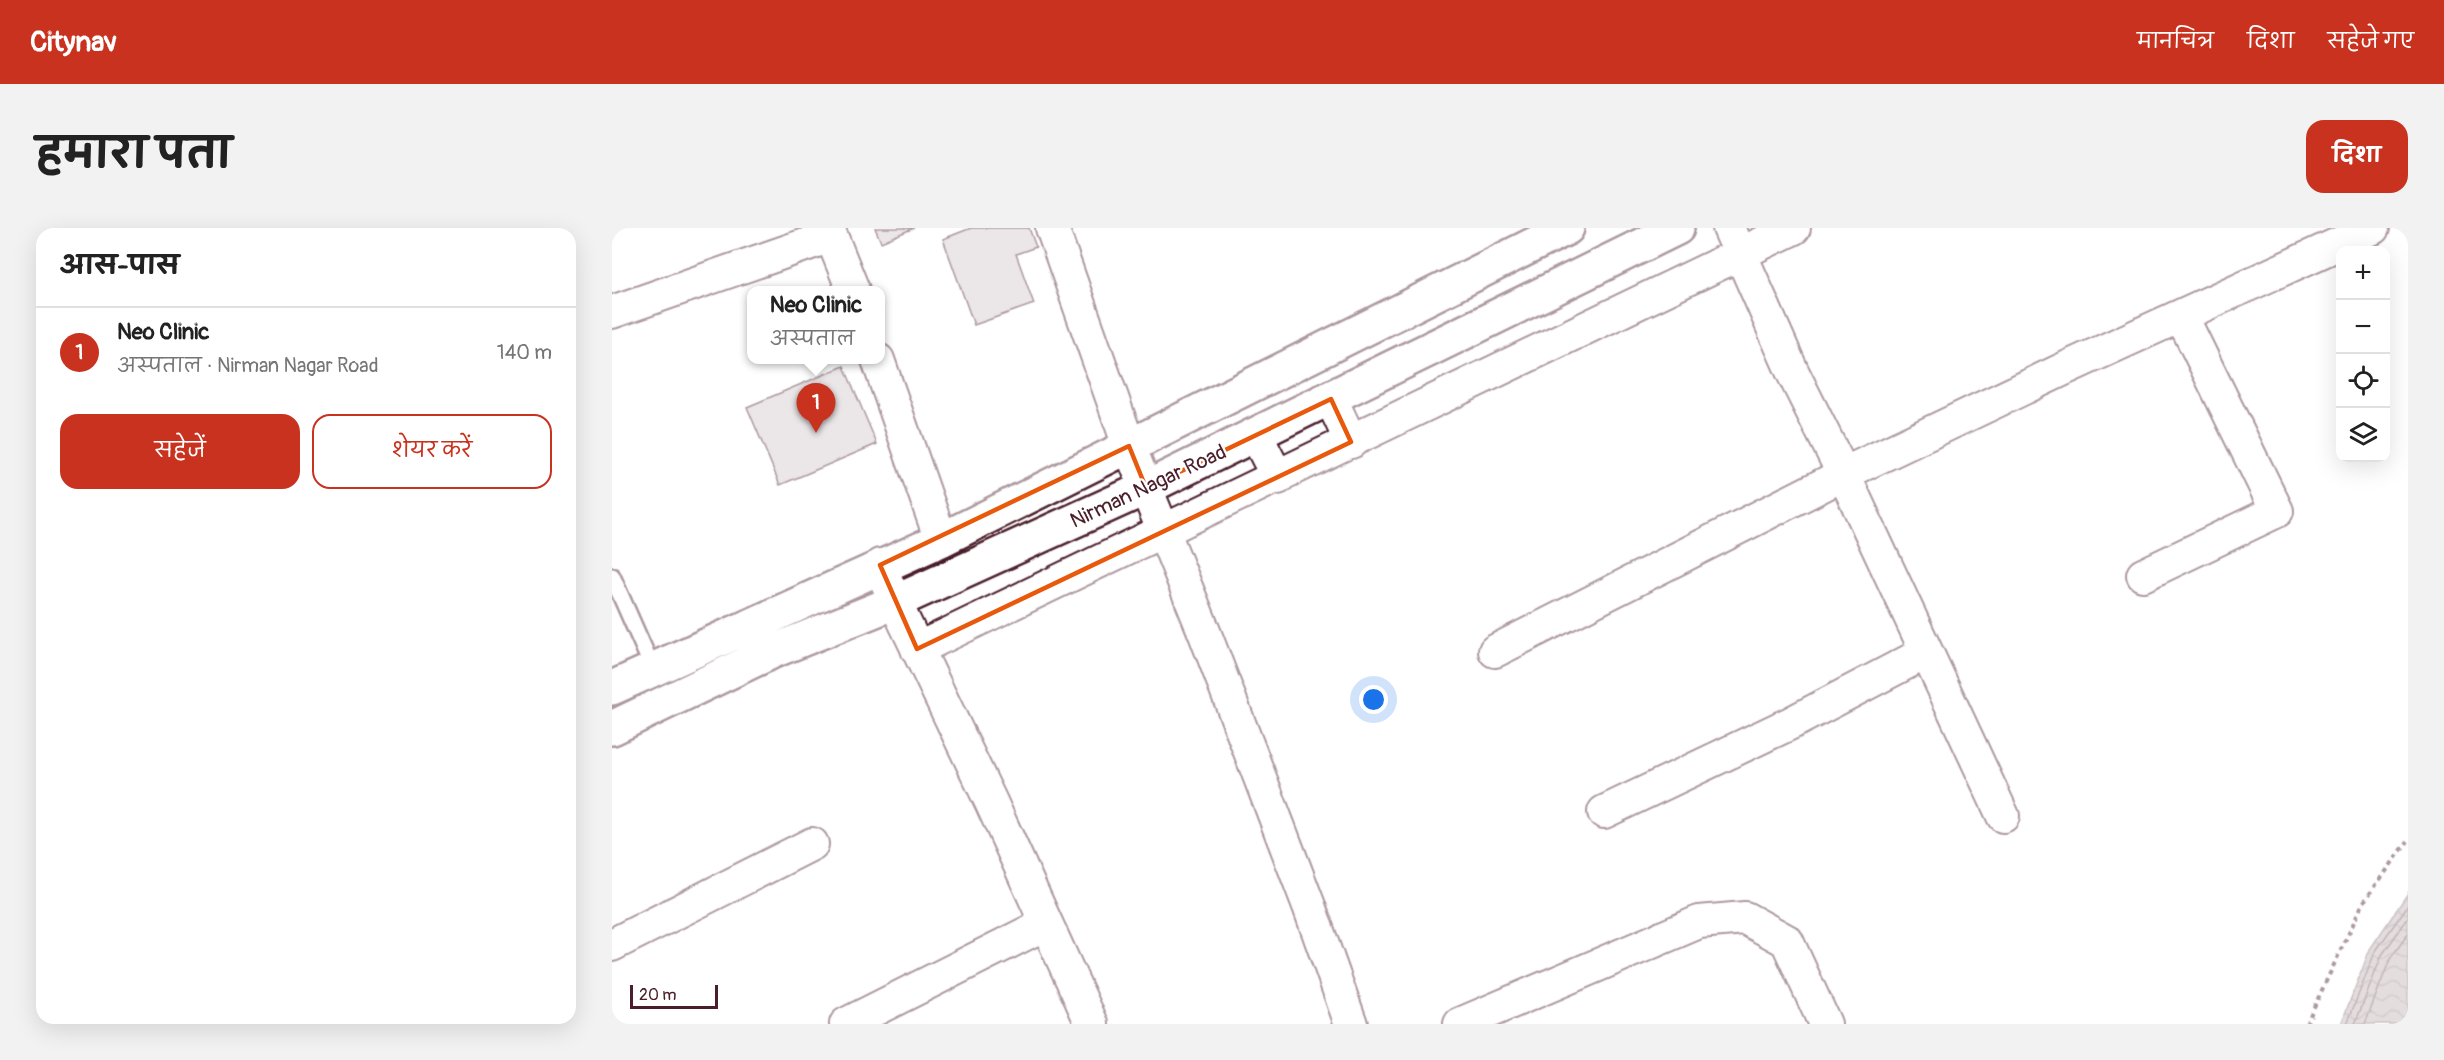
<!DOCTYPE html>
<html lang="hi">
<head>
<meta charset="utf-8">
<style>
  :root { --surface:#fff; --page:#f2f2f2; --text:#222; --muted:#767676; --line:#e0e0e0; --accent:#c8321e }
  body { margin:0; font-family:Pangolin,"Playpen Sans Deva",sans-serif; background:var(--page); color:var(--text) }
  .controls { position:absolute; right:18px; top:18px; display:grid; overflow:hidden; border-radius:12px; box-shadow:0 6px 24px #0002 }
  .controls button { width:54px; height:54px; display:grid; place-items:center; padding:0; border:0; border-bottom:2px solid var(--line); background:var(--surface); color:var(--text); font:30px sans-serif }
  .scale { position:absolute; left:18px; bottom:15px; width:88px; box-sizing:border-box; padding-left:6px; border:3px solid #4a1f2b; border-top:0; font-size:16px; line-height:21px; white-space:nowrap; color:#4a1f2b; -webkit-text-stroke:4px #fff; paint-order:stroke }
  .you { position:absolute; left:762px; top:472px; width:21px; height:21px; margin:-15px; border:4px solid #fff; border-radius:50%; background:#1a73e8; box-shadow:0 0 0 9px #1a73e833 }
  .badge { display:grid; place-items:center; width:39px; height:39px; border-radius:50%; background:var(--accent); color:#fff; font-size:20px; font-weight:700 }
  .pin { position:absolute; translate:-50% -50px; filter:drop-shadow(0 2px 3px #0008) }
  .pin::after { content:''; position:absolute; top:32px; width:21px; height:18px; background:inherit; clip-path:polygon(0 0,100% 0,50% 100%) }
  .popup { position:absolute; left:135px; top:58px; width:138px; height:78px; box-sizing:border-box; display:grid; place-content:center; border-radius:12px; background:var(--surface); filter:drop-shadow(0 2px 4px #0005); font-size:20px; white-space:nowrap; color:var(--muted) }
  .popup b { font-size:22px; color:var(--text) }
  .popup::after { content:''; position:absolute; left:50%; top:100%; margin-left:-12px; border:12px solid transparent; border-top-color:var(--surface) }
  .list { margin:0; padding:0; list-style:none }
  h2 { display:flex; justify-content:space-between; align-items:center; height:78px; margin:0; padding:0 24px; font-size:26px }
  h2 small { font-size:20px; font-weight:400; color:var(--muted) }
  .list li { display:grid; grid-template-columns:39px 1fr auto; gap:18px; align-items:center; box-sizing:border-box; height:90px; padding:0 24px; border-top:2px solid var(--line) }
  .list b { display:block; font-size:22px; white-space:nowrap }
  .list p { margin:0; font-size:20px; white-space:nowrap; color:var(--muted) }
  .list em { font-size:20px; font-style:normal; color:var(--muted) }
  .actions { display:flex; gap:12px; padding:18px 24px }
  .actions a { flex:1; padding:14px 0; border:2px solid var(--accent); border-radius:18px; text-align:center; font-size:21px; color:var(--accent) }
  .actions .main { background:var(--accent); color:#fff }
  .icon { flex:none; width:33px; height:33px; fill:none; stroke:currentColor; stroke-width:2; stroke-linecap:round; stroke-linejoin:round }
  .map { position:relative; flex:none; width:1796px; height:796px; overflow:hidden; border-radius:18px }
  header { display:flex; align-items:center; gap:36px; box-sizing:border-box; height:84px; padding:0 30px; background:var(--accent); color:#fff }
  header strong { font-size:28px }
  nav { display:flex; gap:33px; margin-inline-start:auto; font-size:21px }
  .intro { display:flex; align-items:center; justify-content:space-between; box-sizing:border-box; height:144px; padding:0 36px }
  h1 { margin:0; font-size:42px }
  .button { padding:15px 27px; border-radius:18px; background:var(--accent); color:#fff; font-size:21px; font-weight:700 }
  main { display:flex; gap:36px; padding:0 36px }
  aside { flex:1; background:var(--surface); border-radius:18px; box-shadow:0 6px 24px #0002 }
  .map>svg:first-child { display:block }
  .water { fill:url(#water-waves); stroke:#91787e; stroke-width:1.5 }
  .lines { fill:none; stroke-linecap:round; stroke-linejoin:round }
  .shore { stroke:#7a5a63; stroke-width:1.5 }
  .building { fill:#d2c7cb; stroke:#4a1f2b; stroke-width:1.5 }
  .service-casing { stroke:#4a1f2b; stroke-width:20 }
  .minor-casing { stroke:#4a1f2b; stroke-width:36 }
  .tertiary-casing { stroke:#4a1f2b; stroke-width:38 }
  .path { stroke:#4a1f2b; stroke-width:4; stroke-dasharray:4.5 4.5; stroke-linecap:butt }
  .service { stroke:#fff; stroke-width:15 }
  .minor { stroke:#fff; stroke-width:32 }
  .tertiary { stroke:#fff; stroke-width:33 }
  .marked { fill:none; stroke:#e8590c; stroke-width:4.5; stroke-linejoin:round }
  .labels { text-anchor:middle; stroke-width:4.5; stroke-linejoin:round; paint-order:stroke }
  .street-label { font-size:21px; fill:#4a1f2b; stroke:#fff }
</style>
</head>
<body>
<header>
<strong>Citynav</strong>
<nav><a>मानचित्र</a><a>दिशा</a><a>सहेजे गए</a></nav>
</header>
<div class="intro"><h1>हमारा पता</h1><a class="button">दिशा</a></div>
<main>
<aside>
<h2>आस-पास<small></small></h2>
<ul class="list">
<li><span class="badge">1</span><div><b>Neo Clinic</b><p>अस्पताल · Nirman Nagar Road</p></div><em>140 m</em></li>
</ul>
<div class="actions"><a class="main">सहेजें</a><a>शेयर करें</a></div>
</aside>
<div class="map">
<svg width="1796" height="796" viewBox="0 0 1796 796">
  <defs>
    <pattern id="water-waves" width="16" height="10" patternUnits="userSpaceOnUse" patternTransform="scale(1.5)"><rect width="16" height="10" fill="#c1b3b6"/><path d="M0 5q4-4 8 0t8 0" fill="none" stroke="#9f9194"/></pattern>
  </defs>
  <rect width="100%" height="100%" fill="#fff"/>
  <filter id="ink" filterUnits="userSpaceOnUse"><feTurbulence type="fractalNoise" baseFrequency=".0167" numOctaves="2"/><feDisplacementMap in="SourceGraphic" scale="12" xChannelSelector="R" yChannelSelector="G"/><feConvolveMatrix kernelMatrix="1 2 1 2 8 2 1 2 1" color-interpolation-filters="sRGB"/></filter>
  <g filter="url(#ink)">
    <path class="water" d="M1796 665V796H1729L1758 721Z"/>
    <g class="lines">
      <path class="shore" d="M1735 796 1763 724 1796 677
        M1743 796 1770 727 1796 690
        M1753 796 1778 731 1796 706"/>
    </g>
    <path class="building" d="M263 0H302L269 14Z
      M359 0H417L424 19 404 26 422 76 362 97 331 11Z
      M232 138 265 216 168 257 135 179Z"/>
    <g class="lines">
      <defs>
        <path id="service" d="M0 348 41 441"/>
        <path id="minor" d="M216 0 241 62
          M440 0 517 218 593 406 697 678 739 796
          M1117 0 1181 145 1232 247 1391 588
          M0 84 219 8
          M266 132 329 312
          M719 171 739 214
          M644 207 666 250
          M268 337 283 374 379 574 480 796
          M1531 347 1665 283 1570 89
          M305 421 1182 0
          M883 423 1244 240 1454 140 1761 0
          M992 584 1179 495 1313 425
          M0 717 200 616
          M234 796 433 696
          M848 796 1087 694 1133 690 1175 713 1213 796"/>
        <path id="tertiary" d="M0 460 329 312 955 0
          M0 500 159 424 283 374 534 260 1065 0"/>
      </defs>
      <use href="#service" class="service-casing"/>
      <use href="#minor" class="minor-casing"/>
      <use href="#tertiary" class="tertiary-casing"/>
      <path class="path" d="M1694 796 1751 675 1796 613"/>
      <use href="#service" class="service"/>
      <use href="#minor" class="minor"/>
      <use href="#tertiary" class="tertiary"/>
    </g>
  </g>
  <path d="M0 0H1796V796H0ZM719 171 739 214 305 421 268 337 517 218 534 260Z" fill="#fff" fill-opacity=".55" fill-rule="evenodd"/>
  <path class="marked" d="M719 171 739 214 305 421 268 337 517 218 534 260Z"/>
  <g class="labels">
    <g class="street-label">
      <text transform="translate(536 258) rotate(-25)" y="7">Nirman Nagar Road</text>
    </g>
  </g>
</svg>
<div class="controls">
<button>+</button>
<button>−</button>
<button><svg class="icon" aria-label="locate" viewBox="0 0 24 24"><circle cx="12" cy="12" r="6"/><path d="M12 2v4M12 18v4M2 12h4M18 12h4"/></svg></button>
<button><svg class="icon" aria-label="layers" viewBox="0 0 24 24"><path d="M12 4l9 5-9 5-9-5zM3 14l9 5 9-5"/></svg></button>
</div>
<div class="scale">20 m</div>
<div class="you"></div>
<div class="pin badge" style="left:204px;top:205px">1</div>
<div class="popup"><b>Neo Clinic</b>अस्पताल</div>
</div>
</main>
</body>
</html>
